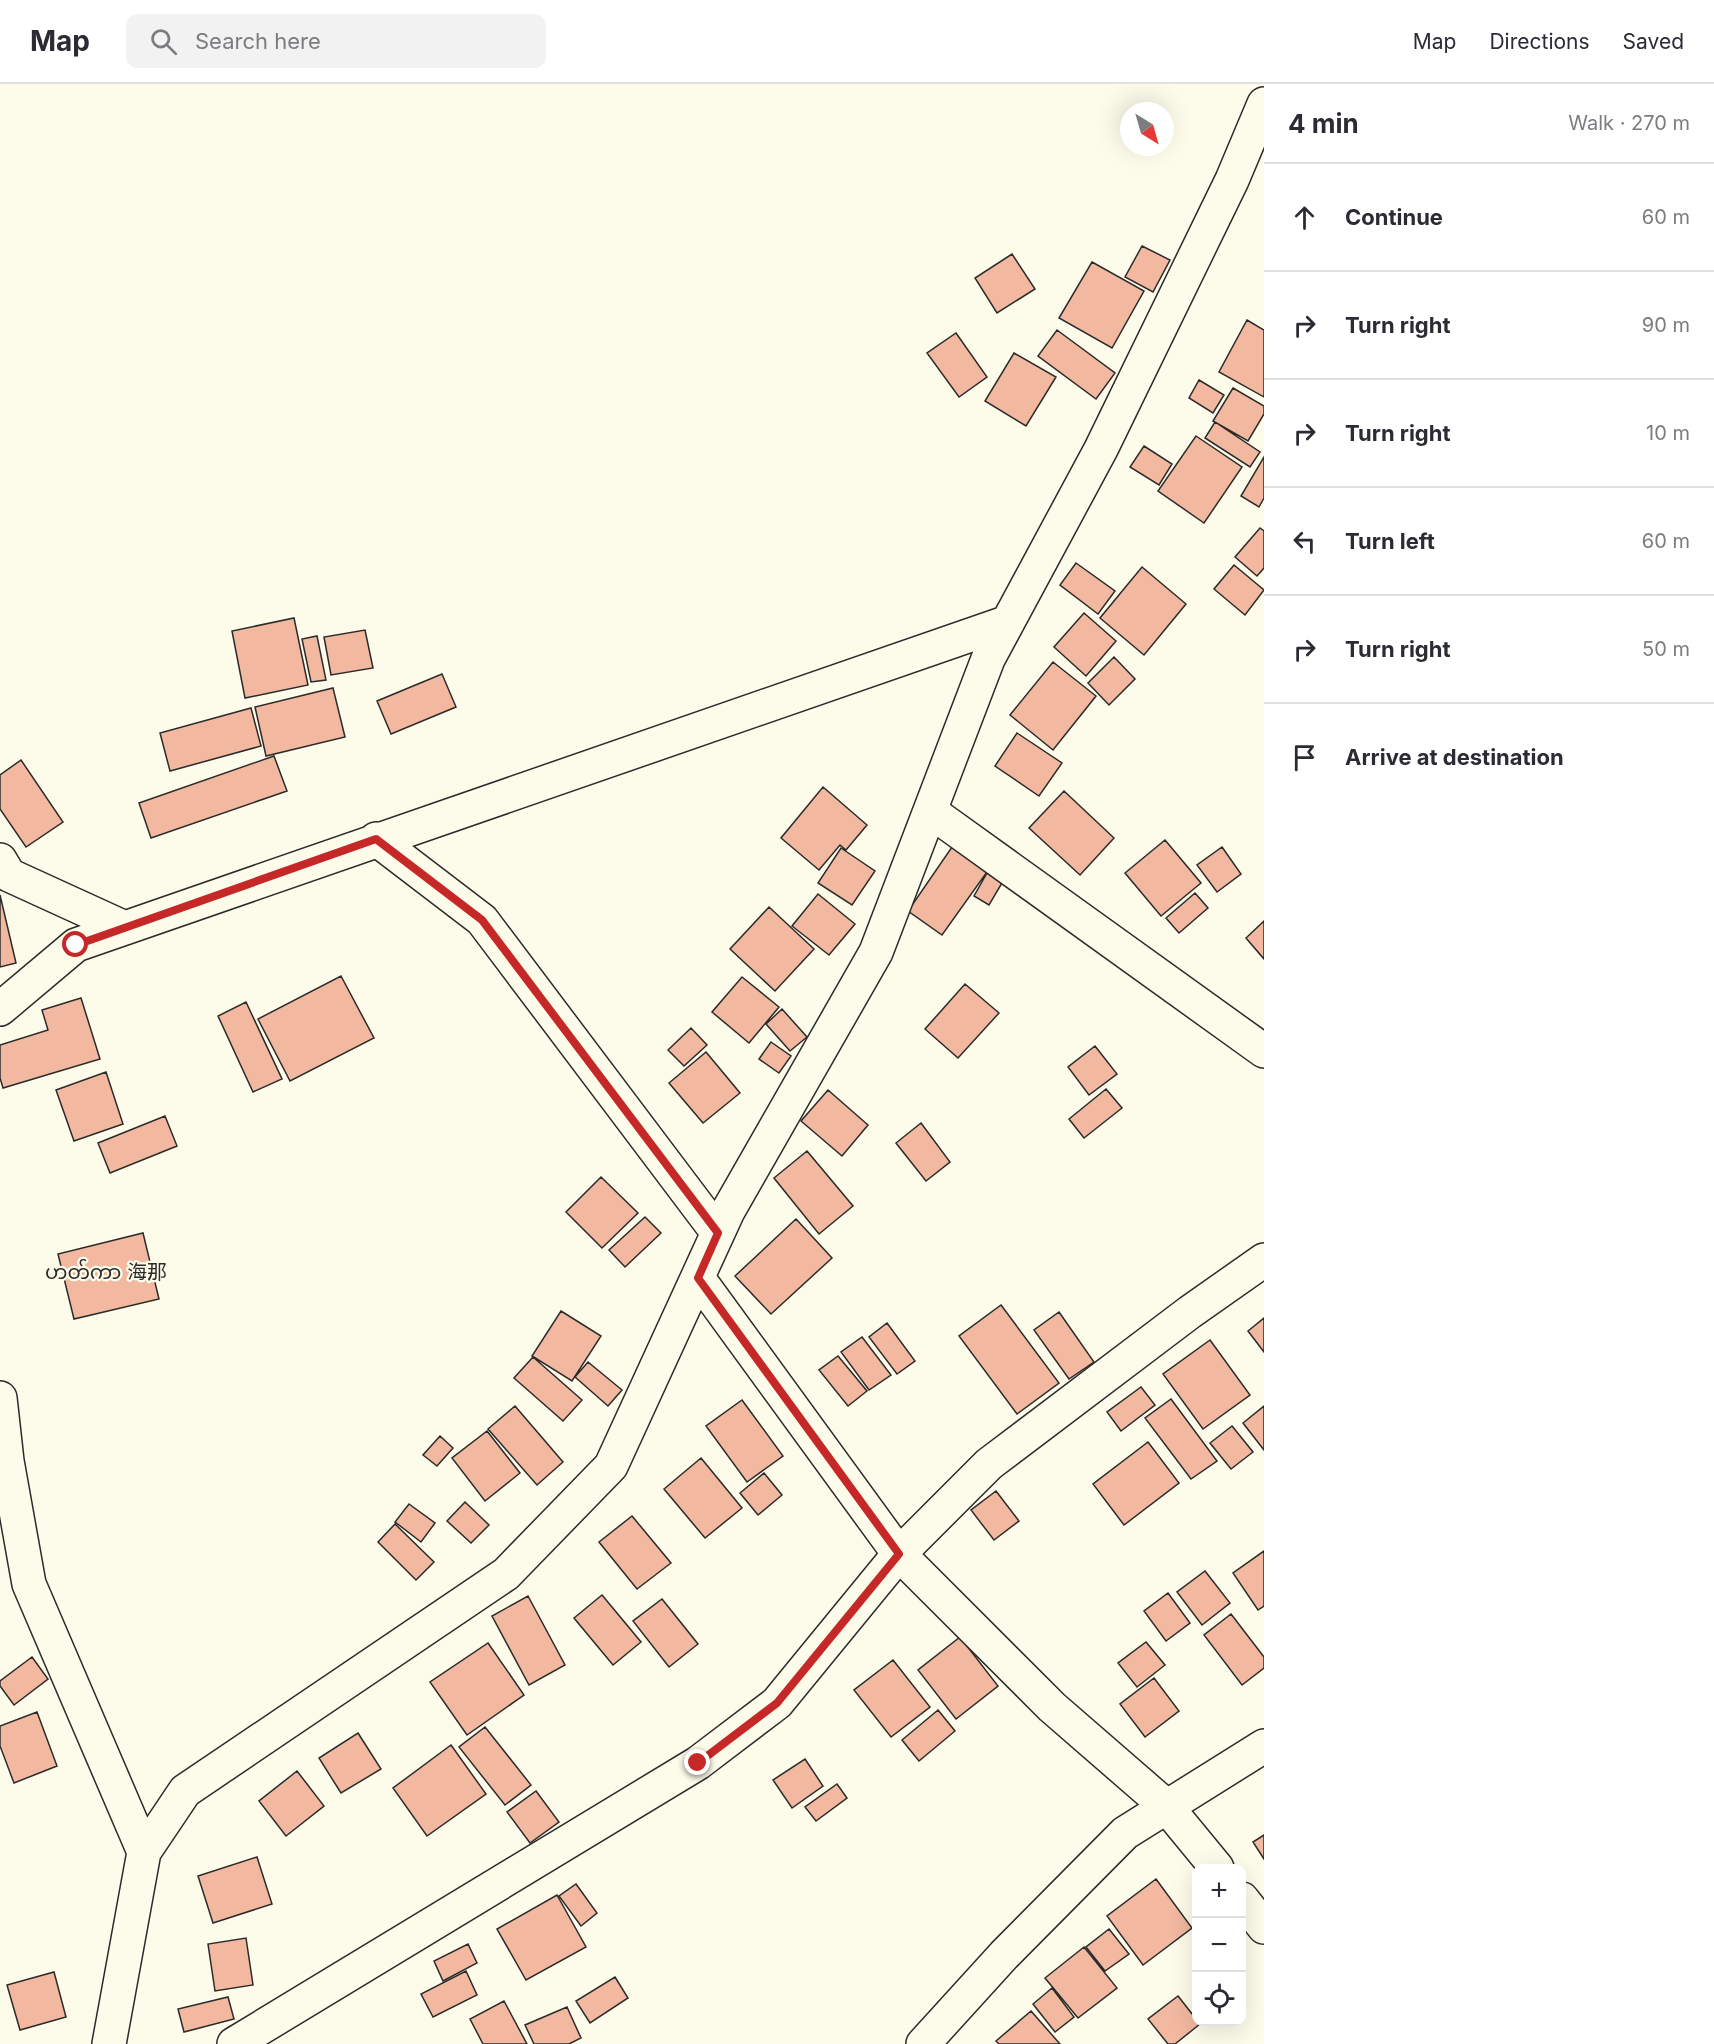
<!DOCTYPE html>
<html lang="en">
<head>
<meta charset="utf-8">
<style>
  :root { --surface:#fff; --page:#f2f2f3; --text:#2b2b33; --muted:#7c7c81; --line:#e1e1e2 }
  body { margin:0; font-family:Inter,"Noto Sans SC","Noto Sans Myanmar",sans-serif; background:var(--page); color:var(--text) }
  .controls { position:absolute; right:18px; bottom:18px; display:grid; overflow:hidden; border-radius:12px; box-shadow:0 6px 24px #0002 }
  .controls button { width:54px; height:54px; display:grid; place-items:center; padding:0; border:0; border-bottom:2px solid var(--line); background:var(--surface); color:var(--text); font:30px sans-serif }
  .compass { position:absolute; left:1120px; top:18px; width:54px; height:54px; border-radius:50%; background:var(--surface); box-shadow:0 6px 24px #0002; rotate:143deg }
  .stop { position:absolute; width:18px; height:18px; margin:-14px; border:4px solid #c62828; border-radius:50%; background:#fff }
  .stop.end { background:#c62828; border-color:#fff; box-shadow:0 2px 6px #0008 }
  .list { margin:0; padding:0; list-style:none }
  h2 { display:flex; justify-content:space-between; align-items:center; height:78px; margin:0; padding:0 24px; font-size:26px }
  h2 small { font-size:20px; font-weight:400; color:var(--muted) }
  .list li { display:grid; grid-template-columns:39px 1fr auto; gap:18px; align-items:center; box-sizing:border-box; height:108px; padding:0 24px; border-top:2px solid var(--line) }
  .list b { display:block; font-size:22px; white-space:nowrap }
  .list em { font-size:20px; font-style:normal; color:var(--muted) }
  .icon { flex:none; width:33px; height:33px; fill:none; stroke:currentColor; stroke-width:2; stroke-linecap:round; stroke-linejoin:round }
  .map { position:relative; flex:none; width:1264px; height:1960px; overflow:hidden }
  header { display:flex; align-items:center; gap:36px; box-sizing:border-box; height:84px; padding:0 30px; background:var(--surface); border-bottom:2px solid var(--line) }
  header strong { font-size:28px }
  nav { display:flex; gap:33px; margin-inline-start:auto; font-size:21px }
  .search { width:420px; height:54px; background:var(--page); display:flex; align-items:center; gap:15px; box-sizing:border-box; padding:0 21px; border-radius:12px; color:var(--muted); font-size:22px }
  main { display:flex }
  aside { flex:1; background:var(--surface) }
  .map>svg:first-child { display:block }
  .building { fill:#f2b8a0; stroke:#2b2b2b; stroke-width:1.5 }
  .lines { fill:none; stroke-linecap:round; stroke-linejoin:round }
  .street-casing { stroke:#2b2b2b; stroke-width:36 }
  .street { stroke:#fdfbea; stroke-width:33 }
  .route { stroke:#c62828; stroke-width:8 }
  .labels { text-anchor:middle; stroke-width:4.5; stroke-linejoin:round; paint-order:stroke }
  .quarter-label { font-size:20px; fill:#2b2b2b; stroke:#fdfbea }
</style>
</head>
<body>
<header>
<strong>Map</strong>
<div class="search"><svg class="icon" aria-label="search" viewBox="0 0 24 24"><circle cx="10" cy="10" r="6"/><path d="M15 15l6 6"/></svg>Search here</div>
<nav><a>Map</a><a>Directions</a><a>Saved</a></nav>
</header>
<main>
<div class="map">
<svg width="1264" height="1960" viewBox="0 0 1264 1960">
  <rect width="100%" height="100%" fill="#fdfbea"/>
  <path class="building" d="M1142 162 1170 176 1153 208 1125 193Z
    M1012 170 1035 205 997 229 975 194Z
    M1092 178 1144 207 1112 264 1059 234Z
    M1247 236 1264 246V313L1219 288Z
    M1057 246 1115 289 1096 315 1038 272Z
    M956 249 987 293 959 313 927 269Z
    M1014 269 1056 293 1026 342 985 317Z
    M1199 296 1224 311 1213 329 1189 314Z
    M1233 304 1264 322V330L1248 357 1213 337Z
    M1215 338 1260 368 1250 383 1205 354Z
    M1196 352 1242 383 1204 439 1158 407Z
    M1144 362 1172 380 1159 401 1130 383Z
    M1264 373V414L1259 423 1241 412Z
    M1260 444 1264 447V484L1257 492 1235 473Z
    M1076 479 1115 507 1098 530 1060 501Z
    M1234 481 1264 506 1245 531 1214 505Z
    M1142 483 1186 520 1144 571 1100 534Z
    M1084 529 1116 557 1086 592 1054 563Z
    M294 534 308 601 245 614 232 547Z
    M365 546 373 584 331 591 324 553Z
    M317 552 326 596 311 598 302 555Z
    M1114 573 1135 595 1109 621 1088 599Z
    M1053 578 1096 612 1053 666 1010 631Z
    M442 590 456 623 391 650 377 617Z
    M333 604 345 653 266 672 255 623Z
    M251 624 261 662 170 687 160 649Z
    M1017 649 1062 679 1039 712 995 682Z
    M274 672 287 707 151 754 139 719Z
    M21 676 63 738 26 763 0 725V691Z
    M823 703 867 741 846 766 840 761 819 786 781 754Z
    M1064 707 1114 754 1080 791 1029 744Z
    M1165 756 1201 799 1161 832 1125 789Z
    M952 763 987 788 942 851 908 827Z
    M1222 763 1241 790 1217 808 1197 781Z
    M841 764 875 787 852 821 818 799Z
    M987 789 1002 799 989 821 974 812Z
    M1195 809 1208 824 1179 849 1166 834Z
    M818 810 855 840 829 871 792 842Z
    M0 811 16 879 0 883Z
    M769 823 814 865 775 907 730 865Z
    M1264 837V875L1246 854Z
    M341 892 374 954 290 997 258 935Z
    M742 893 779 923 749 959 712 928Z
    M965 900 999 929 958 974 925 945Z
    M81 914 100 975 3 1004 0 994V961L48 946 42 926Z
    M246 918 282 995 253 1008 218 932Z
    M782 925 807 953 790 967 766 940Z
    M691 944 707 961 684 982 668 966Z
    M771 958 791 972 779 989 759 975Z
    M1095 962 1117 990 1089 1011 1068 983Z
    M706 968 740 1009 703 1039 669 999Z
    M106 988 123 1040 74 1057 56 1006Z
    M1106 1005 1122 1024 1084 1054 1069 1035Z
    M828 1006 868 1041 842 1072 801 1037Z
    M165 1032 177 1062 110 1089 98 1059Z
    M921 1039 950 1078 926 1097 896 1059Z
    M807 1067 853 1122 819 1150 774 1094Z
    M601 1093 638 1129 602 1164 566 1128Z
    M645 1133 661 1149 625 1183 609 1166Z
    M796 1135 832 1174 771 1230 735 1192Z
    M143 1149 159 1215 74 1235 58 1170Z
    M1001 1221 1059 1299 1017 1330 959 1252Z
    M561 1227 601 1252 572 1297 532 1272Z
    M1059 1228 1094 1278 1069 1295 1034 1246Z
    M1264 1234V1268L1248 1247Z
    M887 1239 915 1277 897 1290 869 1253Z
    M862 1253 891 1291 869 1306 841 1268Z
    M1210 1256 1250 1311 1203 1345 1163 1290Z
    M838 1272 867 1307 848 1322 819 1286Z
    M533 1273 582 1316 563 1337 514 1294Z
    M588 1278 622 1306 608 1322 575 1293Z
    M1141 1303 1155 1321 1121 1347 1107 1328Z
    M1171 1315 1217 1377 1191 1395 1145 1334Z
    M742 1316 783 1372 747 1398 706 1342Z
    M515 1322 563 1378 537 1401 488 1345Z
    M1264 1322V1366L1243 1339Z
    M1232 1342 1253 1368 1231 1385 1210 1359Z
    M487 1347 520 1389 485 1417 452 1374Z
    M440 1352 453 1364 437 1382 423 1371Z
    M1148 1358 1179 1399 1124 1441 1093 1400Z
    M701 1374 742 1424 705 1454 664 1405Z
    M764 1389 782 1411 758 1431 740 1409Z
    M996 1407 1019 1437 994 1456 971 1426Z
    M465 1418 489 1441 471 1459 447 1437Z
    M409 1420 435 1439 421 1458 395 1438Z
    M632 1432 671 1479 637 1505 599 1458Z
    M395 1440 434 1478 416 1496 378 1458Z
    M1264 1467V1522L1258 1526 1233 1489Z
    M1205 1487 1230 1519 1202 1541 1177 1508Z
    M1168 1509 1190 1539 1166 1557 1144 1527Z
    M602 1511 641 1558 613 1581 574 1534Z
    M528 1512 565 1581 529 1601 492 1532Z
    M662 1515 698 1560 669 1583 633 1537Z
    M1231 1530 1264 1573V1584L1242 1601 1204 1551Z
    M960 1553 998 1602 956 1635 918 1586Z
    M1146 1558 1165 1581 1137 1603 1118 1579Z
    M488 1559 524 1611 467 1651 430 1598Z
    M32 1573 48 1595 14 1621 0 1602V1597Z
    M893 1576 930 1623 891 1653 854 1606Z
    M1154 1594 1179 1627 1145 1653 1120 1620Z
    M938 1626 955 1647 919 1677 902 1656Z
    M37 1628 57 1682 14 1699 0 1662V1642Z
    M485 1643 531 1701 505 1721 459 1663Z
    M358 1649 381 1685 341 1709 319 1674Z
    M451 1661 486 1710 427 1752 393 1704Z
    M805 1675 823 1702 792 1724 773 1696Z
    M297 1687 324 1722 286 1752 259 1717Z
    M837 1700 847 1714 816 1737 805 1723Z
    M536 1707 559 1738 530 1759 507 1728Z
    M1264 1751V1775L1253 1758Z
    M257 1773 272 1820 213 1839 198 1792Z
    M1156 1795 1192 1844 1143 1881 1107 1832Z
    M576 1800 597 1829 581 1842 559 1812Z
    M557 1811 586 1863 526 1896 497 1845Z
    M1109 1845 1129 1870 1105 1887 1086 1863Z
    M246 1854 253 1901 215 1907 208 1860Z
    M468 1860 477 1879 443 1897 434 1877Z
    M1084 1863 1117 1904 1078 1934 1045 1894Z
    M466 1887 477 1911 433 1933 421 1910Z
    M54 1888 66 1933 20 1946 7 1901Z
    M615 1893 628 1914 590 1939 576 1917Z
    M1052 1904 1074 1933 1055 1948 1033 1920Z
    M1178 1912 1200 1940 1175 1960H1168L1148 1935Z
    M228 1913 234 1935 184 1948 178 1925Z
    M504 1917 527 1960H483L470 1935Z
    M567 1923 581 1954 569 1960H534L525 1941Z
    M1031 1927 1060 1960H999L996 1957Z"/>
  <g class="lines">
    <defs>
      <path id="street" d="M930 727 1264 967
        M376 755 482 836 718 1149
        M0 776 9 791 125 844
        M0 925 76 861 1008 538
        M698 1194 899 1470 1052 1623 1166 1722 1217 1784
        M0 1314 7 1377 29 1500 144 1768
        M1242 1815 1264 1843
        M109 1960 144 1768 185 1707 506 1490 611 1382 728 1127 876 868 988 575 1101 365 1232 96 1264 20
        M234 1960 698 1679 777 1619 899 1470 989 1380 1190 1228 1264 1176
        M923 1960 1004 1871 1125 1749 1264 1662"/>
    </defs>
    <use href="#street" class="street-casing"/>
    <use href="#street" class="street"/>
  </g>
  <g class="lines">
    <path class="route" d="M76 861 376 755 482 836 718 1149 698 1194 899 1470 777 1619 698 1679"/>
  </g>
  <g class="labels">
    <g class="quarter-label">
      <text x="106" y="1195">ဟတ်ကာ 海那</text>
    </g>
  </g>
</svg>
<div class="controls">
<button>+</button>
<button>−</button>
<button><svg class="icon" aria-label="locate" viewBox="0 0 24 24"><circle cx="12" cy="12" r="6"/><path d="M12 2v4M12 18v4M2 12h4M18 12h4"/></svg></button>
</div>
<svg class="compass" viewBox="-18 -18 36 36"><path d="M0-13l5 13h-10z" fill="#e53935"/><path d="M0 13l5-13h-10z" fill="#7c7c81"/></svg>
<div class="stop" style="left:76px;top:861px"></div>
<div class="stop end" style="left:698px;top:1679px"></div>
</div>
<aside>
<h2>4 min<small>Walk · 270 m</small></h2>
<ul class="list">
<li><svg class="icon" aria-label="ahead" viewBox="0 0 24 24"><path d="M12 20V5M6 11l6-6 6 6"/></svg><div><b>Continue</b></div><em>60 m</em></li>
<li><svg class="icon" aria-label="right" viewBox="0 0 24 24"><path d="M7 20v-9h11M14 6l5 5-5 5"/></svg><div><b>Turn right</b></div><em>90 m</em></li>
<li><svg class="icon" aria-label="right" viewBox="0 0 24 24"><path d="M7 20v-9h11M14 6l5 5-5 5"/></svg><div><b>Turn right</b></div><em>10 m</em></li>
<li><svg class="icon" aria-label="left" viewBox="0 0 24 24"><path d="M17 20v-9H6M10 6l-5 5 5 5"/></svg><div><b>Turn left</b></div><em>60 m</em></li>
<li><svg class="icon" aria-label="right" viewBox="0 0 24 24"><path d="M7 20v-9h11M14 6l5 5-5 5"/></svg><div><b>Turn right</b></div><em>50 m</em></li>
<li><svg class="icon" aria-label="arrive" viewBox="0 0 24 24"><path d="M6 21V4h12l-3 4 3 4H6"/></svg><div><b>Arrive at destination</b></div></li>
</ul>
</aside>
</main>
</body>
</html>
